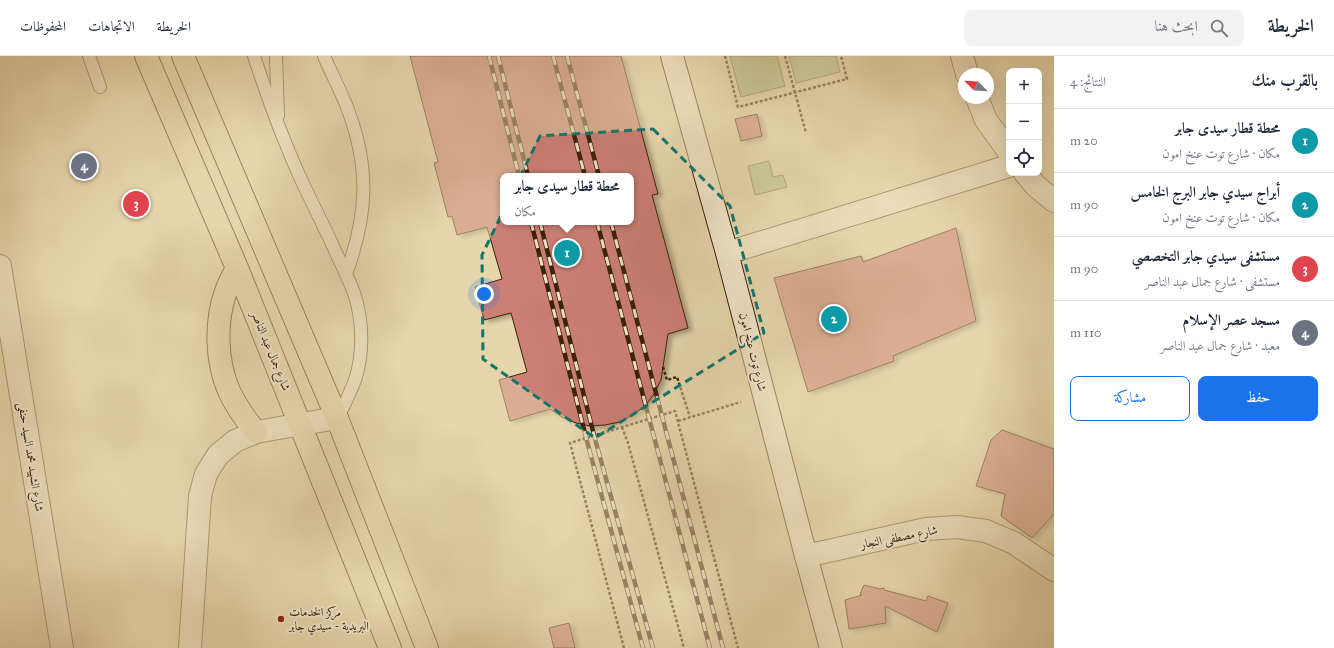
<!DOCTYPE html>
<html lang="ar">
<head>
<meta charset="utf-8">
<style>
  :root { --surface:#fff; --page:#f2f2f3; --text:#1f2937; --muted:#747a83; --line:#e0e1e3; --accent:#1a73e8 }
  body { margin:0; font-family:"IM FELL Great Primer",Amiri,serif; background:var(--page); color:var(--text); direction:rtl }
  .controls { position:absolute; right:12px; top:12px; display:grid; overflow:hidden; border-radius:8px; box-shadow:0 4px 16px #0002 }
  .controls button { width:36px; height:36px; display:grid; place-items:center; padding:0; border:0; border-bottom:1px solid var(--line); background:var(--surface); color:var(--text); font:20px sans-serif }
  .compass { position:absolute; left:958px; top:12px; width:36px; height:36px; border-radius:50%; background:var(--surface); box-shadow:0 4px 16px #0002; rotate:294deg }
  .you { position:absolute; left:484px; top:238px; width:14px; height:14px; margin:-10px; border:3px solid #fff; border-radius:50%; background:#1a73e8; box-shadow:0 0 0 6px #1a73e833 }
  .badge { display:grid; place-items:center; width:26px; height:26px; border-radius:50%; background:var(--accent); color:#fff; font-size:13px; font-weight:700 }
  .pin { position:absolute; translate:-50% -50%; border:2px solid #fff; box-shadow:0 1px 4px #0006 }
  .popup { position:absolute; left:500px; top:117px; width:134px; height:52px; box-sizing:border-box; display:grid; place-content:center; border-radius:8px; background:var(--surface); filter:drop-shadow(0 1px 3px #0005); font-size:13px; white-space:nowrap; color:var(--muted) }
  .popup b { font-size:15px; color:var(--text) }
  .popup::after { content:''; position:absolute; left:50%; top:100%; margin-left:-8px; border:8px solid transparent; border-top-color:var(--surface) }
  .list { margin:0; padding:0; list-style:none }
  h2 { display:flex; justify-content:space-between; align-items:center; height:52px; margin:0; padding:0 16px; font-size:17px }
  h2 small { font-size:13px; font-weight:400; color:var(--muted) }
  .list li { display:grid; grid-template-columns:26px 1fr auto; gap:12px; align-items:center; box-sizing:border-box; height:64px; padding:0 16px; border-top:1px solid var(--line) }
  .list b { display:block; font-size:15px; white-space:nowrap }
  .list p { margin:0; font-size:13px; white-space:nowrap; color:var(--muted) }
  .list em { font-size:13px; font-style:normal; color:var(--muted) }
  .actions { display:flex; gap:8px; padding:12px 16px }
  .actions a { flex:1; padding:9px 0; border:1px solid var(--accent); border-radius:8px; text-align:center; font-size:14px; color:var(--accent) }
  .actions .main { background:var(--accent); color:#fff }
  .icon { flex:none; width:22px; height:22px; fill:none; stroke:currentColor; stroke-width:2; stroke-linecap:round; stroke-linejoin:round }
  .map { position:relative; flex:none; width:1054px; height:592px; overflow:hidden; direction:ltr }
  header { display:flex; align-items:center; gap:24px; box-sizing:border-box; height:56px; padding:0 20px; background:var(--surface); border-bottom:1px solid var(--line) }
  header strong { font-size:19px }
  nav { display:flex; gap:22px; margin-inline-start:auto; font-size:14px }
  .search { width:280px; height:36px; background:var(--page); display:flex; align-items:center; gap:10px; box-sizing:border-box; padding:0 14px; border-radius:8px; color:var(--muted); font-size:15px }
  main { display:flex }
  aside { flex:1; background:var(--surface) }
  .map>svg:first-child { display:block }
  .green { fill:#b0bf8d; stroke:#76704c }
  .building { fill:#cc7f75; stroke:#3b210a; fill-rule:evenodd; filter:url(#shadow) }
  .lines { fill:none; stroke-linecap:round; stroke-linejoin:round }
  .service-casing { stroke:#664e32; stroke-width:14 }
  .minor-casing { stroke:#664e32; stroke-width:24 }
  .tertiary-casing { stroke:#664e32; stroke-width:24 }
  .secondary-casing { stroke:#3b210a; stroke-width:24 }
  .primary-casing { stroke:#3b210a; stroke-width:24 }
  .path { stroke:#3b210a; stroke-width:2.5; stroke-dasharray:3 2; stroke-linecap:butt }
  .service { stroke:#efe4c9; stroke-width:12 }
  .minor { stroke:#efe4c9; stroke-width:22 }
  .tertiary { stroke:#efe4c9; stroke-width:22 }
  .secondary { stroke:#efe4c9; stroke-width:22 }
  .primary { stroke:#e7d6ac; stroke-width:22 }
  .rail-casing { stroke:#3b210a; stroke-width:4.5 }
  .rail { stroke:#efe4c9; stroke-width:3; stroke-dasharray:9; stroke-linecap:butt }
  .marked { fill:none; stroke:#0f766e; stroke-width:3; stroke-dasharray:8 5; stroke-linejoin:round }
  .poi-dot { fill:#8f2418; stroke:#efe4c9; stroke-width:1.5 }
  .labels { text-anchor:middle; stroke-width:4; stroke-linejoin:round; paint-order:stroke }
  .street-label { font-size:12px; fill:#3b210a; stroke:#efe4c9 }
  .poi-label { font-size:12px; fill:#3b210a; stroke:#efe4c9; text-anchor:start }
</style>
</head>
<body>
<header>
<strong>الخريطة</strong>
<div class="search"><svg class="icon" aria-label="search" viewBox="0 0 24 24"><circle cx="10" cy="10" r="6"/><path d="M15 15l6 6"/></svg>ابحث هنا</div>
<nav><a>الخريطة</a><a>الاتجاهات</a><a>المحفوظات</a></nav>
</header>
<main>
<aside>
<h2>بالقرب منك<small>النتائج: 4</small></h2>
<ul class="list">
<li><span class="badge" style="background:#0f9aa8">1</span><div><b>محطة قطار سيدى جابر</b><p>مكان · شارع توت عنخ امون</p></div><em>20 m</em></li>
<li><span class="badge" style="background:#0f9aa8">2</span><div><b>أبراج سيدي جابر البرج الخامس</b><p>مكان · شارع توت عنخ امون</p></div><em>90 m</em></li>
<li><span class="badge" style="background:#e0444e">3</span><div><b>مستشفى سيدي جابر التخصصي</b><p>مستشفى · شارع جمال عبد الناصر</p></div><em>90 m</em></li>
<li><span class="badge" style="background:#6b7280">4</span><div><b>مسجد عصر الإسلام</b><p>معبد · شارع جمال عبد الناصر</p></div><em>110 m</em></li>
</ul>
<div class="actions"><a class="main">حفظ</a><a>مشاركة</a></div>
</aside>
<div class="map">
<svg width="1054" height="592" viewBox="0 0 1054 592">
  <defs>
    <filter id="shadow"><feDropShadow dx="4.5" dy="2.5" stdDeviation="2" flood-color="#0004"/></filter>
  </defs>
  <rect width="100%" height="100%" fill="#e7d6ac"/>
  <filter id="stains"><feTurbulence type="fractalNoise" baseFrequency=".005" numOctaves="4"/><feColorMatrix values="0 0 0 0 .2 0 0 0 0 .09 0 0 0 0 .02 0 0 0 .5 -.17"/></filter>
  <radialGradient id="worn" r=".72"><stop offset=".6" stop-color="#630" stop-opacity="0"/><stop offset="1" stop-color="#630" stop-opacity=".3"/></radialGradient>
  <path class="green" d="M730 0H777L785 30 741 41Z
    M789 0H836L840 16 796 27Z
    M769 105 773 121 783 119 787 131 755 139 748 110Z"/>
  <path class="building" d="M410 0H621L658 138 652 139 688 272 668 278 661 324 654 338 645 350 633 359 620 366 605 369 590 370 576 367 562 361 550 353 510 365 499 324 527 316 511 257 484 264 475 231 502 223 487 171 457 179 452 160 448 161 434 107 438 106ZM503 120H631V166H503Z
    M757 58 762 80 741 85 735 63Z
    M956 172 976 265 893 300 894 305 808 336 774 222 861 200 863 206Z
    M1002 374 1054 393V458L1032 482 1001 460 1005 438 976 430 991 384Z
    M864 529 880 533 884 532V534L926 545 928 540 948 547 937 576 885 550 886 567 849 573 845 544 862 539 860 538Z
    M569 567 575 592H554L549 572Z"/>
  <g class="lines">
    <defs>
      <path id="service" d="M89 0 100 31
        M254 0C267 40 282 81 299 119 310 143 322 166 333 190 340 206 348 221 354 237 363 264 364 297 355 324 350 337 344 350 337 362
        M276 0 278 60
        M324 0C331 17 340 33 347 51 370 111 368 158 346 218"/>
      <path id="minor" d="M962 0 967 18
        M977 42 986 64 1009 96
        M1025 117 1036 130 1054 145
        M727 197 1009 110
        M0 210 62 592
        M806 500 926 473 957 471 986 475 1014 487 1054 514"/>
      <path id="tertiary" d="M190 592 200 440 206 418 218 399 235 385 256 376 337 362"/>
      <path id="secondary" d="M672 0 727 197 806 500 831 592"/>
      <path id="primary" d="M146 0 237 212 390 592
        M183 0 337 362 427 592
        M237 212C233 220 229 227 226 235 215 266 216 305 229 335 236 350 245 363 256 376"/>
    </defs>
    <use href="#service" class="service-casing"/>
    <use href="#minor" class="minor-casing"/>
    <use href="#tertiary" class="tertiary-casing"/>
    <use href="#secondary" class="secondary-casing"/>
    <use href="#primary" class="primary-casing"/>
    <path class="path" d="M725 0 738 51 847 23 841 0
      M785 0 806 77
      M663 311 667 324 677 321 690 361
      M678 365 741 346
      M622 371 628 387 684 592
      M624 592 570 387 675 355 738 592"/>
    <use href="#service" class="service"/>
    <use href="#minor" class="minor"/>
    <use href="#tertiary" class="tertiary"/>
    <use href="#secondary" class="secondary"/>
    <use href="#primary" class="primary"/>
    <defs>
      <path id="rail" d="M489 0 519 120
        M498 0 528 120
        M553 0 585 120
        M567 0 599 120
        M531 166 588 389 643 592
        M540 166 595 383 653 592
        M597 166 710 592
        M611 166 723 592"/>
    </defs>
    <use href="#rail" class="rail-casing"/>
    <use href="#rail" class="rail"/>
  </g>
  <path d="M0 0H1054V592H0ZM653 73 730 150 764 277 595 382 483 303 482 199 540 80Z" fill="#e7d6ac" fill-opacity=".55" fill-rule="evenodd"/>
  <path class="marked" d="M653 73 730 150 764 277 595 382 483 303 482 199 540 80Z"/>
  <circle class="poi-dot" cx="281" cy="563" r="4"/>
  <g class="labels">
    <g class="street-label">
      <text transform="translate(271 295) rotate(68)" y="4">شارع جمال عبد الناصر</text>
      <text transform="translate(753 296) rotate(76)" y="4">شارع توت عنخ امون</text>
      <text transform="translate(31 401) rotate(81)" y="4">شارع الشهيد محمد السيد حنفى</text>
      <text transform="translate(899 481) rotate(-11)" y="4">شارع مصطفى النجار</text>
    </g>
    <g class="poi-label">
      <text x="289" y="560">مركز الخدمات<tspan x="289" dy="14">البريدية - سيدي جابر</tspan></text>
    </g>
  </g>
  <rect width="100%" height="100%" filter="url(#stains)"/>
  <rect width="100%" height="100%" fill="url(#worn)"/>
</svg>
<div class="controls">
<button>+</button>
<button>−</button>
<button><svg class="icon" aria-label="locate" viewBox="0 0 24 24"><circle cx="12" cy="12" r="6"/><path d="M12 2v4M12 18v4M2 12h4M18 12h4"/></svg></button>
</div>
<svg class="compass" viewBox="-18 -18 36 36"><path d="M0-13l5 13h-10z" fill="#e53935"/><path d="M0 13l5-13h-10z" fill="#747a83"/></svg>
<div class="you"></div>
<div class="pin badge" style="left:567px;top:197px;background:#0f9aa8">1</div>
<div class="popup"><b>محطة قطار سيدى جابر</b>مكان</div>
<div class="pin badge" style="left:834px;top:263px;background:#0f9aa8">2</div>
<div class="pin badge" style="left:136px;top:148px;background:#e0444e">3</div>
<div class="pin badge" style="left:84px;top:110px;background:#6b7280">4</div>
</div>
</main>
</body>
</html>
